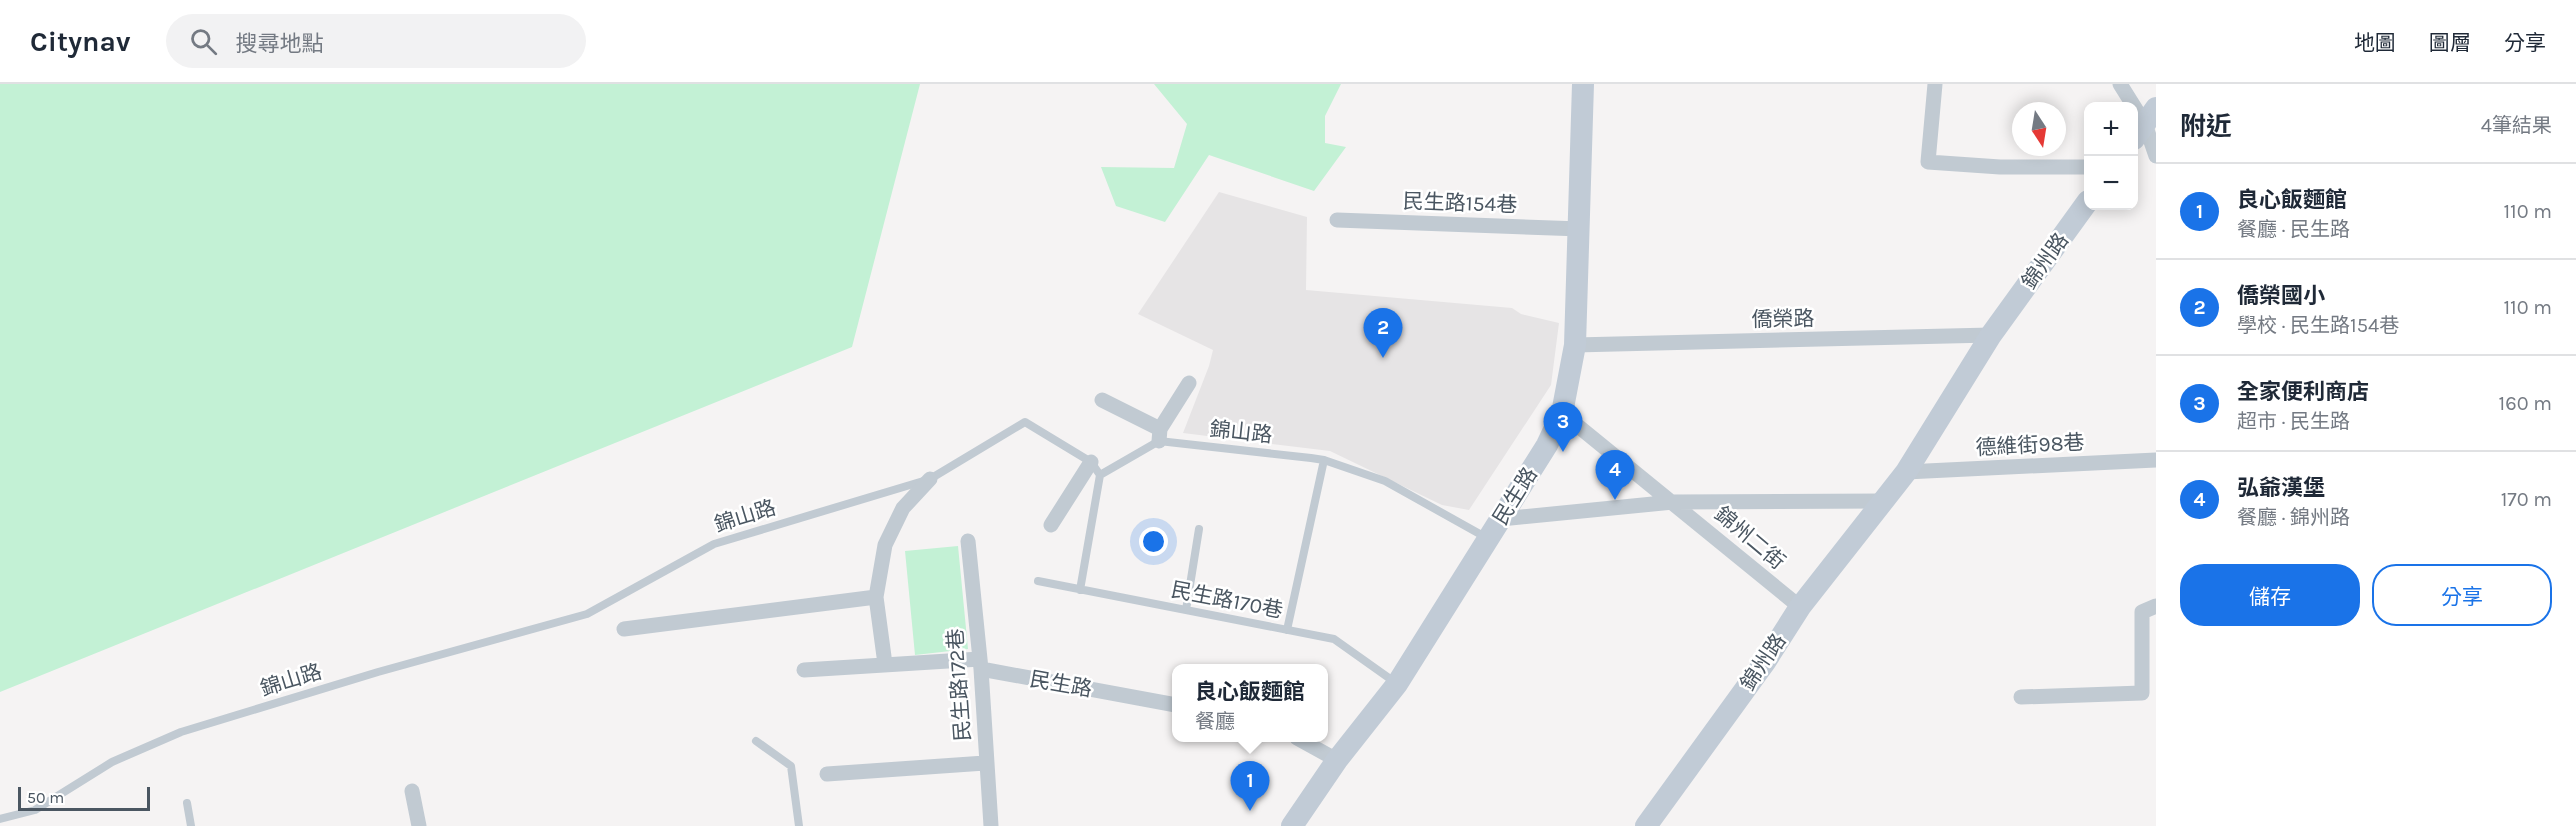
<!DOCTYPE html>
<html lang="zh-TW">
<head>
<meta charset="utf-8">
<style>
  :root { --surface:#fff; --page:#f2f2f3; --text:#1f2937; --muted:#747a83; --line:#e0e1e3; --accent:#1a73e8 }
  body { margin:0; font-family:Karla,"Noto Sans TC",sans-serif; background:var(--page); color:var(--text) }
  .controls { position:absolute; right:18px; top:18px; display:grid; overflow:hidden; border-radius:12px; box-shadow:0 3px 15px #0003 }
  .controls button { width:54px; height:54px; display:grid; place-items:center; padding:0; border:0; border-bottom:2px solid var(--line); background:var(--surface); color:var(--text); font:30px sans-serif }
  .compass { position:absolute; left:2012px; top:18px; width:54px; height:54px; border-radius:50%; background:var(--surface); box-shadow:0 3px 15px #0003; rotate:168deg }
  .scale { position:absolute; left:18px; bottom:15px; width:132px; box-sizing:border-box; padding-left:6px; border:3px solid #4a5661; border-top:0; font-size:16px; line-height:21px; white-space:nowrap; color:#4a5661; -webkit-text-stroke:4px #fff; paint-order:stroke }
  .you { position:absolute; left:1154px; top:458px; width:21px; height:21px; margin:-15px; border:4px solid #fff; border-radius:50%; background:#1a73e8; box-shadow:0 0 0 9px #1a73e833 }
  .badge { display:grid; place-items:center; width:39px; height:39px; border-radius:50%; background:var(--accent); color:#fff; font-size:20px; font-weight:700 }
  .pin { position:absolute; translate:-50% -50px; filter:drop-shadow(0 2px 3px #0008) }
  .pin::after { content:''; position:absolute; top:32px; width:21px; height:18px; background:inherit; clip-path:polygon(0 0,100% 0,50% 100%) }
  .popup { position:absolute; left:1172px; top:580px; width:156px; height:78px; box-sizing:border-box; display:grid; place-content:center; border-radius:12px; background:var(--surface); filter:drop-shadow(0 2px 4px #0005); font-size:20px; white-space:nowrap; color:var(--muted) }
  .popup b { font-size:22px; color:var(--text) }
  .popup::after { content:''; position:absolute; left:50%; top:100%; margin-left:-12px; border:12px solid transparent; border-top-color:var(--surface) }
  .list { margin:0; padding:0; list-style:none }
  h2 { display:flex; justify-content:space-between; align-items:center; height:78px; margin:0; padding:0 24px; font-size:26px }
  h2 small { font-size:20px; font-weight:400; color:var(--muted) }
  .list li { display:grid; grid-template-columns:39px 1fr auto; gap:18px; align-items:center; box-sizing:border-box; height:96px; padding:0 24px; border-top:2px solid var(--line) }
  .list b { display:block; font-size:22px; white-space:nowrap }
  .list p { margin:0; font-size:20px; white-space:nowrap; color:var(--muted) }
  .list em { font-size:20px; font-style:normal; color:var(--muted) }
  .actions { display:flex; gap:12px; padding:18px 24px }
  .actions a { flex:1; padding:14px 0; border:2px solid var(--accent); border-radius:24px; text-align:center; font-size:21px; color:var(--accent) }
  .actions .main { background:var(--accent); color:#fff }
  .icon { flex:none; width:33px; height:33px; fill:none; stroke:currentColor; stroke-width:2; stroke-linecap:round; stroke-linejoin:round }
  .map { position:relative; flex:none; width:2156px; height:742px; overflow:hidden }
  header { display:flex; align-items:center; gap:36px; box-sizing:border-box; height:84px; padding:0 30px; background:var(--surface); border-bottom:2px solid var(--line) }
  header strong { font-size:28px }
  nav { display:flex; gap:33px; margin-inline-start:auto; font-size:21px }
  .search { width:420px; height:54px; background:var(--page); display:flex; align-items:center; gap:15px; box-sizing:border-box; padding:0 21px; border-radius:33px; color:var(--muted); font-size:22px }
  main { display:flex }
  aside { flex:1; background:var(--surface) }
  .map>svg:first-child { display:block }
  .education { fill:#e6e4e5 }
  .green { fill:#c3f1d5 }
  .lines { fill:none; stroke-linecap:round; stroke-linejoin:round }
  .lane { stroke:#c1cad2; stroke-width:8 }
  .street { stroke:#c1cad2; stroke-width:15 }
  .secondary { stroke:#c1cbd6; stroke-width:22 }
  .labels { text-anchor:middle; stroke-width:5; stroke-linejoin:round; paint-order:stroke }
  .street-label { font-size:21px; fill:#4a5661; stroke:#fff }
</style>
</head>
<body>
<header>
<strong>Citynav</strong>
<div class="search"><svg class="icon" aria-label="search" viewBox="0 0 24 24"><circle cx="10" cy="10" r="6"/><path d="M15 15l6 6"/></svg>搜尋地點</div>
<nav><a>地圖</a><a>圖層</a><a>分享</a></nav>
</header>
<main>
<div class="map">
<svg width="2156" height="742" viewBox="0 0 2156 742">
  <rect width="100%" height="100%" fill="#f5f3f3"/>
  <path class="education" d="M1219 108 1307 133 1306 206 1512 224 1521 230 1559 239 1551 301 1469 426 1442 421 1330 367 1183 349 1209 282 1213 266 1138 230Z"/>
  <path class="green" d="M0 0H920L852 263 0 608Z
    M1154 0H1341L1325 32V59L1346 63 1314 107 1209 71 1165 138 1116 122 1101 83 1174 84 1187 40Z
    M958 462 968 565 915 571 905 467Z"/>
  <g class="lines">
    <path class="lane" d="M1038 497 1334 555 1396 599
      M1080 506 1100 391
      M1186 526 1199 445
      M1287 546 1324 376
      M756 657 791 682 799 742
      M187 719 191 742
      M0 735 35 726 112 678 181 648 378 588 587 530 714 460 930 395 1025 338 1091 378 1100 391 1159 357 1311 374 1324 376 1385 397 1487 454"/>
    <path class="street" d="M1935 0 1928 78 2000 83H2088
      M2120 0 2145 40 2156 72
      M1337 136 1581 145
      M1575 261 1991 251
      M1102 316 1160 345
      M1562 329 1800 523
      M1159 357 1160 345 1189 299
      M1906 388 2156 376
      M1501 435 1673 418 1883 417
      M1051 441 1091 378
      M968 457 981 585 991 742
      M624 545 876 513
      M885 580 876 513 885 461 903 424 930 395
      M981 585 1176 621
      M804 586 980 575
      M2021 613 2142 609V528L2156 522
      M1297 654 1337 676
      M827 690 985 679
      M412 707 419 742"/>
    <path class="secondary" d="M2134 55 2156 24
      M1292 742 1337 676 1397 600 1547 361 1562 329 1575 261 1583 0
      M1646 742 1765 578 1800 523 1906 388 1991 251 2088 117"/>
  </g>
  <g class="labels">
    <g class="street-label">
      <text transform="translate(1460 119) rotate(2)" y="7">民生路154巷</text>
      <text transform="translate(2045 177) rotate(-54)" y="7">錦州路</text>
      <text transform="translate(1783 235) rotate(-1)" y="7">僑榮路</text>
      <text transform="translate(1241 348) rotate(6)" y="7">錦山路</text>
      <text transform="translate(2030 361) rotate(-3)" y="7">德維街98巷</text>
      <text transform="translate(1515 412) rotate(-58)" y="7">民生路</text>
      <text transform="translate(745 432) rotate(-17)" y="7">錦山路</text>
      <text transform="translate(1750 454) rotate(40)" y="7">錦州二街</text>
      <text transform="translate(1227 516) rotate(11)" y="7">民生路170巷</text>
      <text transform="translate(1763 578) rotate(-56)" y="7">錦州路</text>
      <text transform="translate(291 596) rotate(-17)" y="7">錦山路</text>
      <text transform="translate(1061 600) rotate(10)" y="7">民生路</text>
      <text transform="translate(959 601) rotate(-94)" y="7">民生路172巷</text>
    </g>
  </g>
</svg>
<div class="controls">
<button>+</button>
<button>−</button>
</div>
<svg class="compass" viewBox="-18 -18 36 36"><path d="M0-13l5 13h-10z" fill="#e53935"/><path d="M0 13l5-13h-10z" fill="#747a83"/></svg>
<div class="scale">50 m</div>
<div class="you"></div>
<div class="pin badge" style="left:1250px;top:727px">1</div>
<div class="popup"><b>良心飯麵館</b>餐廳</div>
<div class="pin badge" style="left:1383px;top:274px">2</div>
<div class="pin badge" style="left:1563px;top:368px">3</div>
<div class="pin badge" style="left:1615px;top:416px">4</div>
</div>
<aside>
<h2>附近<small>4筆結果</small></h2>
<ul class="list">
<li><span class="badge">1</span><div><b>良心飯麵館</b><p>餐廳 · 民生路</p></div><em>110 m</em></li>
<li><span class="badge">2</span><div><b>僑榮國小</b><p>學校 · 民生路154巷</p></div><em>110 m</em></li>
<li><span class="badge">3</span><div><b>全家便利商店</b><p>超市 · 民生路</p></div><em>160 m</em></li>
<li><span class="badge">4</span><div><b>弘爺漢堡</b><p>餐廳 · 錦州路</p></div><em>170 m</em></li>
</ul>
<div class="actions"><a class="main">儲存</a><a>分享</a></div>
</aside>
</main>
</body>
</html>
